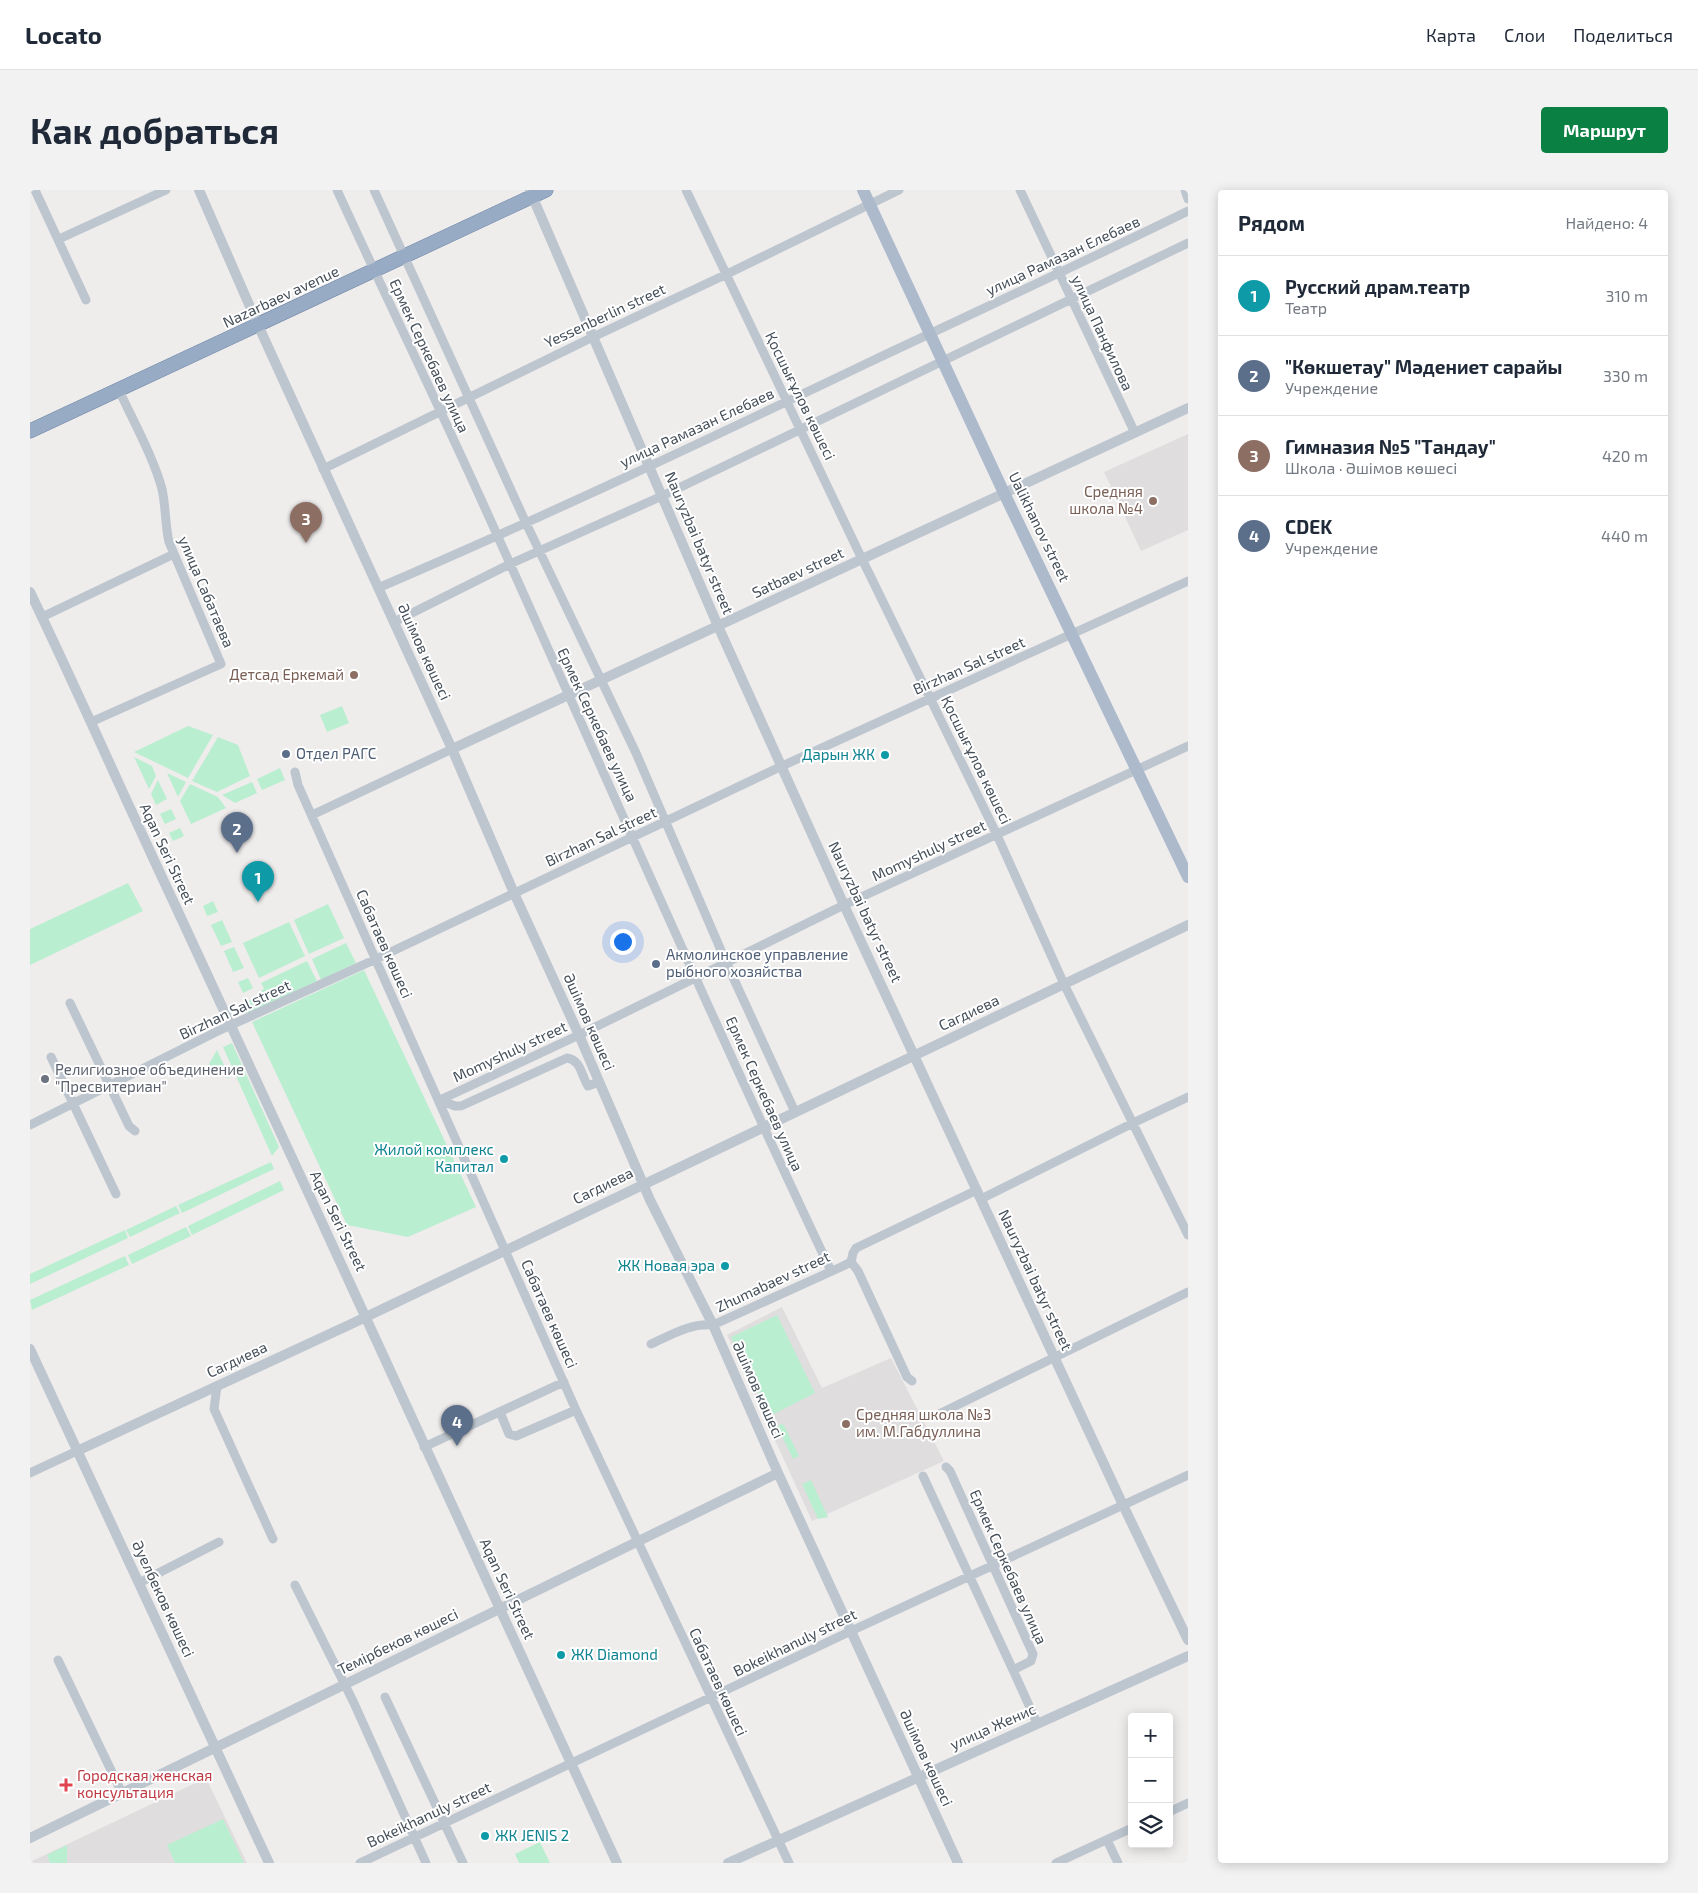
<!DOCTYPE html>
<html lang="ru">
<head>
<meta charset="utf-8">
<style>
  :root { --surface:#fff; --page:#f2f2f3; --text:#1f2937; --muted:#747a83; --line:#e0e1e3; --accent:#0b8043 }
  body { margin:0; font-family:"Exo 2",sans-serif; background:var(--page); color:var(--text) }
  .controls { position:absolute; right:15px; bottom:15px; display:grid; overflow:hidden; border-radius:5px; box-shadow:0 2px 12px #0003 }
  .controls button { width:45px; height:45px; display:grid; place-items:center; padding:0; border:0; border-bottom:1px solid var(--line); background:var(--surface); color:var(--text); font:25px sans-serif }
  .you { position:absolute; left:592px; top:751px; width:18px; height:18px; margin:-12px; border:4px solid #fff; border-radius:50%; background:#1a73e8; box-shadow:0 0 0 8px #1a73e833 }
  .badge { display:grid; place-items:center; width:32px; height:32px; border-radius:50%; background:var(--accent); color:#fff; font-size:16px; font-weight:700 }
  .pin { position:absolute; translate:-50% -41px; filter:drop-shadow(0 1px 2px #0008) }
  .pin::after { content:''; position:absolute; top:26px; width:18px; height:15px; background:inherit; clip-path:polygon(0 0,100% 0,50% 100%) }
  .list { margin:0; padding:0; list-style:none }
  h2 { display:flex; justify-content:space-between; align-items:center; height:65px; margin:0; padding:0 20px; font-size:21px }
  h2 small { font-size:16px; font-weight:400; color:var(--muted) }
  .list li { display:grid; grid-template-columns:32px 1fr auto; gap:15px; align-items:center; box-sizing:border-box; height:80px; padding:0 20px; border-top:1px solid var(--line) }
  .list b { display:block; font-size:19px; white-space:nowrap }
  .list p { margin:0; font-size:16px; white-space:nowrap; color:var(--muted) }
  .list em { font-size:16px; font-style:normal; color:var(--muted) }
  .icon { flex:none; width:28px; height:28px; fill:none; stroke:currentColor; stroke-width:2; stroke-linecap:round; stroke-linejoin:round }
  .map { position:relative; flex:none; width:1158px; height:1673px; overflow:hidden; border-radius:5px }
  header { display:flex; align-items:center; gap:30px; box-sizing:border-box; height:70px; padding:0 25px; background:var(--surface); border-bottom:1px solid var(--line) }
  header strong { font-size:24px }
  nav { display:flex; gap:28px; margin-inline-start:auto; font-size:18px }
  .intro { display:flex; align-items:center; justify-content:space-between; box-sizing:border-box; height:120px; padding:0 30px }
  h1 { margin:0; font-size:35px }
  .button { padding:12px 22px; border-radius:5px; background:var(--accent); color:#fff; font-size:18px; font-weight:700 }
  main { display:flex; gap:30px; padding:0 30px }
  aside { flex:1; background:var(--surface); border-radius:5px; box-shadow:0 2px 12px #0003 }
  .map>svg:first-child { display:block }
  .education { fill:#e0ddde }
  .green { fill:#baeed0 }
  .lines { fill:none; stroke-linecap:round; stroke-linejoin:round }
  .trunk-casing { stroke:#6f87a7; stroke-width:15 }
  .minor { stroke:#bdc6cf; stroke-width:9 }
  .tertiary { stroke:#bdc6cf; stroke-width:10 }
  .primary { stroke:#acbacc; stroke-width:12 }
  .trunk { stroke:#98abc4; stroke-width:14 }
  .education-dot { fill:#8d6e63; stroke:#fff; stroke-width:2 }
  .service-dot { fill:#5c6f8a; stroke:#fff; stroke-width:2 }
  .culture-dot { fill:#0f9aa8; stroke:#fff; stroke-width:2 }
  .worship-dot { fill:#6b7280; stroke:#fff; stroke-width:2 }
  .health-dot { fill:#e0444e; stroke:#fff; stroke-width:2 }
  .labels { text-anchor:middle; stroke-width:4; stroke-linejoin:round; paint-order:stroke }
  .street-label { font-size:15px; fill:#454f59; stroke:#fff }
  .education-label { font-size:15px; fill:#785e54; stroke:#fff; text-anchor:end }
  .service-label { font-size:15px; fill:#4e5e75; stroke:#fff; text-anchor:start }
  .culture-label { font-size:15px; fill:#0d838f; stroke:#fff; text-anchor:end }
  .worship-label { font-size:15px; fill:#5b616d; stroke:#fff; text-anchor:start }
  .health-label { font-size:15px; fill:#be3a42; stroke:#fff; text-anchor:start }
</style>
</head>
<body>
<header>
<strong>Locato</strong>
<nav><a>Карта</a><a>Слои</a><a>Поделиться</a></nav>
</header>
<div class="intro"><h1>Как добраться</h1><a class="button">Маршрут</a></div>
<main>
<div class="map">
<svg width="1158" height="1673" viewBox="0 0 1158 1673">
  <rect width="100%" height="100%" fill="#efecec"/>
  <path class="education" d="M1158 244V340L1111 361 1074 282Z
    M752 1117 792 1198 861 1168 914 1271 782 1331 697 1145Z
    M176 1588 217 1673H0V1672Z"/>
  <path class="green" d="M312 516 319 533 297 542 290 525Z
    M158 536 183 545 158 588 104 562Z
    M188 547 208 555 220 586 187 602 162 591Z
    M104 567 122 576 126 586 119 599Z
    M250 578 255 590 232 600 227 589Z
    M137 583 156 592 148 607Z
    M128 590 137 609 126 615 121 604Z
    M222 592 227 603 205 613 192 605Z
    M160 594 188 607 196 618 161 634 150 611Z
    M141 619 146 629 135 634 130 624Z
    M150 638 154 646 143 651 139 643Z
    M98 693 113 721 0 775V739Z
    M183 711 188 722 177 726 173 716Z
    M298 714 314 748 279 764 264 730Z
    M192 730 202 752 191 756 181 735Z
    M259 732 275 766 229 788 213 753Z
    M316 753 326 773 291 790 282 769Z
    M204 757 214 778 203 782 194 761Z
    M277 771 287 791 216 825 211 814C221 810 227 808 234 798L231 793Z
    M334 780 446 1017 378 1047 317 1035 222 832Z
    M218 788 223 798 213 803 208 792Z
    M202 853 249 957 242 966 193 857Z
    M187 860 200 888 184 885 179 874Z
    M241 972 244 979 152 1023 148 1015Z
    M250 991 254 1000 162 1045 158 1036Z
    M146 1016 150 1023 100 1047 96 1040Z
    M156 1037 161 1046 102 1074 98 1065Z
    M95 1040 98 1048 0 1094V1084Z
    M95 1066 99 1075 2 1120 0 1110Z
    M747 1125 785 1203 740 1226 701 1147Z
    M751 1234 754 1235 769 1266 763 1269 747 1236Z
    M781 1290 798 1327 788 1329 772 1294Z
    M193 1629 214 1673H145L137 1655Z
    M510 1652 520 1673H489L485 1664Z
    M37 1655V1673H20L17 1665Z"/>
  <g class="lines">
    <defs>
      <path id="trunk" d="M0 241 516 0"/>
    </defs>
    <use href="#trunk" class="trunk-casing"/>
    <path class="minor" d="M5 0 56 110
      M307 0C360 116 416 230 468 347 578 592 686 838 801 1081
      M344 0 496 333 606 563 696 772 765 922
      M656 0 832 369 967 645 1034 794 1158 1045
      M990 0 1105 243
      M1155 0 1158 9
      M29 49 136 0
      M293 279 563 147 697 84 869 0
      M348 398C516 326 681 248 846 169 950 120 1054 72 1158 21
      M12 427 144 364
      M364 432 480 374 632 306 1158 53
      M61 532 191 474 139 352C135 335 136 317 132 299 123 266 103 231 89 200
      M265 582 268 595 546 1220 759 1673
      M282 625 422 559
      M40 813 99 936 105 941
      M21 867 86 1004
      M410 910 549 845 814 715 1158 556
      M410 910 425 916H431L537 868C551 870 551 885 558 896L569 892
      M0 935 188 841 346 769 752 576 1158 391
      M951 1009 1103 933 1158 907
      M821 1072 828 1081 877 1187 882 1191
      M621 1154C641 1145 660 1133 683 1135L811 1077 821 1072 823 1063 826 1058 947 1000
      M187 1196 184 1219 243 1349
      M470 1222 479 1244 486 1246 546 1220
      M903 1227 1158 1102
      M394 1257 534 1192
      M916 1277 920 1281 1003 1464 1001 1471 983 1480 1007 1533
      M0 1283 47 1261
      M893 1286 983 1480
      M109 1393 189 1352
      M265 1395 323 1511 396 1673
      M28 1470 92 1603
      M355 1507 433 1673
      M1139 1622 1158 1613
      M1077 1650 1088 1673
      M330 1673 821 1441 1158 1285
      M1026 1673 1102 1638"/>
    <path class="tertiary" d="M169 0 228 135 422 559 484 703 549 845 620 1010 683 1135 748 1283 928 1673
      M500 1 688 436 814 715 1093 1315 1158 1450
      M0 402C50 506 96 611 145 715 293 1034 440 1353 587 1673
      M422 559 1158 218
      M0 1159 239 1673
      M47 1261 319 1135 1158 735
      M0 1648 748 1283
      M698 1673 1158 1466"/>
    <path class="primary" d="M833 0 974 303 1158 687"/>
    <use href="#trunk" class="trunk"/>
  </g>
  <g class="education-dot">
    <circle cx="1123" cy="311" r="5"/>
    <circle cx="324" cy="485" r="5"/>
    <circle cx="816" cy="1234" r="5"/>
  </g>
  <g class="service-dot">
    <circle cx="256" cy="564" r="5"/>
    <circle cx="626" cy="774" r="5"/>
  </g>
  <g class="culture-dot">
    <circle cx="855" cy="565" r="5"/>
    <circle cx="474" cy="969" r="5"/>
    <circle cx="695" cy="1076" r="5"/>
    <circle cx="531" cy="1465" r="5"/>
    <circle cx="455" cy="1646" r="5"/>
  </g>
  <circle class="worship-dot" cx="15" cy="889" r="5"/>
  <path class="health-dot" d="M33.5 1587.5h5v5h5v5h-5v5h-5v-5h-5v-5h5z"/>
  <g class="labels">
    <g class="street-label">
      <text transform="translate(1033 66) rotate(-25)" y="5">улица Рамазан Елебаев</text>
      <text transform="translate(251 107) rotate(-25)" y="5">Nazarbaev avenue</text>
      <text transform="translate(575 126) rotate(-25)" y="5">Yessenberlin street</text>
      <text transform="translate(1072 143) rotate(65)" y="5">улица Панфилова</text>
      <text transform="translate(399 166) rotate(65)" y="5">Ермек Серкебаев улица</text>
      <text transform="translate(770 206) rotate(64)" y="5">Қосшығұлов көшесі</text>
      <text transform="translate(667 238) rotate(-25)" y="5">улица Рамазан Елебаев</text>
      <text transform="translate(1009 337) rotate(64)" y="5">Ualikhanov street</text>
      <text transform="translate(669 353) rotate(67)" y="5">Nauryzbai batyr street</text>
      <text transform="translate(768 383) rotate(-25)" y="5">Satbaev street</text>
      <text transform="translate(176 402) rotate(67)" y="5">улица Сабатаева</text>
      <text transform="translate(394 462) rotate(65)" y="5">Әшімов көшесі</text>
      <text transform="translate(939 476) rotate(-24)" y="5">Birzhan Sal street</text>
      <text transform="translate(567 535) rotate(65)" y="5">Ермек Серкебаев улица</text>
      <text transform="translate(946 570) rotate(64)" y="5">Қосшығұлов көшесі</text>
      <text transform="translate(571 647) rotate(-25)" y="5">Birzhan Sal street</text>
      <text transform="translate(899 661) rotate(-25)" y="5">Momyshuly street</text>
      <text transform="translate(137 664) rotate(65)" y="5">Aqan Seri Street</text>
      <text transform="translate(835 722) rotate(65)" y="5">Nauryzbai batyr street</text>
      <text transform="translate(354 754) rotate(66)" y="5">Сабатаев көшесі</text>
      <text transform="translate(205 820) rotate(-25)" y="5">Birzhan Sal street</text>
      <text transform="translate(939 823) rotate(-25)" y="5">Сагдиева</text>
      <text transform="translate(559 832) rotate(66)" y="5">Әшімов көшесі</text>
      <text transform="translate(480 862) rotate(-25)" y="5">Momyshuly street</text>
      <text transform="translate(734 904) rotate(66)" y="5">Ермек Серкебаев улица</text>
      <text transform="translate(573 996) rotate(-26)" y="5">Сагдиева</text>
      <text transform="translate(308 1031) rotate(64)" y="5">Aqan Seri Street</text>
      <text transform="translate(1005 1090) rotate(65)" y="5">Nauryzbai batyr street</text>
      <text transform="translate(743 1092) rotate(-25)" y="5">Zhumabaev street</text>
      <text transform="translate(519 1124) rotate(66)" y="5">Сабатаев көшесі</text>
      <text transform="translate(207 1170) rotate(-25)" y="5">Сагдиева</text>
      <text transform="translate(728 1200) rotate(66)" y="5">Әшімов көшесі</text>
      <text transform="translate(978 1377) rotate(66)" y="5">Ермек Серкебаев улица</text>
      <text transform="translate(477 1399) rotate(65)" y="5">Aqan Seri Street</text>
      <text transform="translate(133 1409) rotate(65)" y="5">Әуелбеков көшесі</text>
      <text transform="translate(368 1452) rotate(-26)" y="5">Темірбеков көшесі</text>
      <text transform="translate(765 1453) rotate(-26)" y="5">Bokeikhanuly street</text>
      <text transform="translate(688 1492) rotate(65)" y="5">Сабатаев көшесі</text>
      <text transform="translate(963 1537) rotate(-24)" y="5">улица Женис</text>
      <text transform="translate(896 1568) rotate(65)" y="5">Әшімов көшесі</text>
      <text transform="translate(399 1625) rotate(-25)" y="5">Bokeikhanuly street</text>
    </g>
    <g class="education-label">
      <text x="1113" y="307">Средняя<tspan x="1113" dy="17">школа №4</tspan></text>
      <text x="314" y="490">Детсад Еркемай</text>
      <text x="826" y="1230" text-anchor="start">Средняя школа №3<tspan x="826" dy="17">им. М.Габдуллина</tspan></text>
    </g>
    <g class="service-label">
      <text x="266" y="569">Отдел РАГС</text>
      <text x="636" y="770">Акмолинское управление<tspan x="636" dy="17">рыбного хозяйства</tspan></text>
    </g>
    <g class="culture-label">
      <text x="845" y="570">Дарын ЖК</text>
      <text x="464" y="965">Жилой комплекс<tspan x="464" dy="17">Капитал</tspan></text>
      <text x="685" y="1081">ЖК Новая эра</text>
      <text x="541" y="1470" text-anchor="start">ЖК Diamond</text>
      <text x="465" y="1651" text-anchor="start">ЖК JENIS 2</text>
    </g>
    <g class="worship-label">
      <text x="25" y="885">Религиозное объединение<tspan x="25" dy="17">"Пресвитериан"</tspan></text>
    </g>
    <g class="health-label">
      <text x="47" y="1591">Городская женская<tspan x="47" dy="17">консультация</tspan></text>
    </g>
  </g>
</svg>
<div class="controls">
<button>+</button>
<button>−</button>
<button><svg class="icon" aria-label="layers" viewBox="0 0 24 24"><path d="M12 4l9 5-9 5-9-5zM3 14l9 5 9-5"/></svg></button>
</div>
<div class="you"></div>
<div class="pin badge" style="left:228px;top:712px;background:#0f9aa8">1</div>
<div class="pin badge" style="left:207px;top:663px;background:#5c6f8a">2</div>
<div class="pin badge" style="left:276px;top:353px;background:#8d6e63">3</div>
<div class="pin badge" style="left:427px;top:1256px;background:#5c6f8a">4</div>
</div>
<aside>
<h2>Рядом<small>Найдено: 4</small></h2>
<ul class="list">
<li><span class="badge" style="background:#0f9aa8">1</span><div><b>Русский драм.театр</b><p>Театр</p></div><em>310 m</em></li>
<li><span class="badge" style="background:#5c6f8a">2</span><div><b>&quot;Көкшетау&quot; Мәдениет сарайы</b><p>Учреждение</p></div><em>330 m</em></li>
<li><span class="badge" style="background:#8d6e63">3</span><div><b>Гимназия №5 &quot;Тандау&quot;</b><p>Школа · Әшімов көшесі</p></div><em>420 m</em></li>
<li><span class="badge" style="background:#5c6f8a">4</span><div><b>CDEK</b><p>Учреждение</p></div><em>440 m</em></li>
</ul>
</aside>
</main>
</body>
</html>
